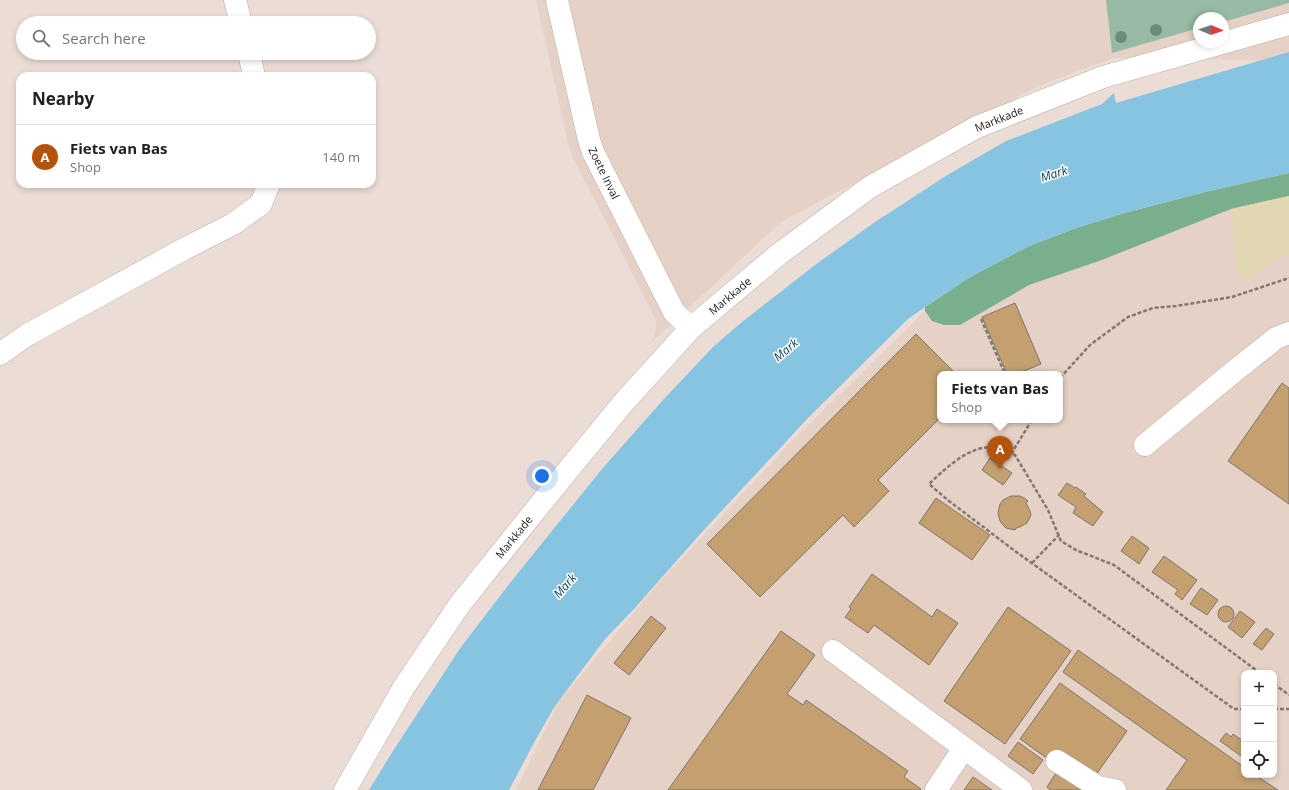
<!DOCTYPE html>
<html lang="en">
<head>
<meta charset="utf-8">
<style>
  :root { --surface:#fff; --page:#f6f6f6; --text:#202124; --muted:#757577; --line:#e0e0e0; --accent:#b45309 }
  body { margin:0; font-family:"Open Sans",sans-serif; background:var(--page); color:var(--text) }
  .controls { position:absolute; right:12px; bottom:12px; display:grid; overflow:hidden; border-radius:8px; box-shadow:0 2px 6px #0003 }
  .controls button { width:36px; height:36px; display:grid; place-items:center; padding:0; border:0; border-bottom:1px solid var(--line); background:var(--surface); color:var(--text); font:20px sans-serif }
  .compass { position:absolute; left:1193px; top:12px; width:36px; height:36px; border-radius:50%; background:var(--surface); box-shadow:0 2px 6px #0003; rotate:92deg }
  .you { position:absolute; left:542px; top:476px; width:14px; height:14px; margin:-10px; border:3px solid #fff; border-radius:50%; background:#1a73e8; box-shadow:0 0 0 6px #1a73e833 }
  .badge { display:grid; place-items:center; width:26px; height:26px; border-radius:50%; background:var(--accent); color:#fff; font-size:13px; font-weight:700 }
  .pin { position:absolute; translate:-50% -33px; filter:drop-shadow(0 1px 2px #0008) }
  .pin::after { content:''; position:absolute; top:21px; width:14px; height:12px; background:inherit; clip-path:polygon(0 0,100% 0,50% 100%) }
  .popup { position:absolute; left:937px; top:371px; width:126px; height:52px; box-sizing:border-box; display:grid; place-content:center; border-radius:8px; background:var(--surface); filter:drop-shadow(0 1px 3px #0005); font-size:13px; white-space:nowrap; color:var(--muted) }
  .popup b { font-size:15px; color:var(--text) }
  .popup::after { content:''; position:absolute; left:50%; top:100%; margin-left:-8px; border:8px solid transparent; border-top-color:var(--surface) }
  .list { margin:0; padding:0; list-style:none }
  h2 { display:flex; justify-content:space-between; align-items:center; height:52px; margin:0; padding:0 16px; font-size:17px }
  h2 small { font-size:13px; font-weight:400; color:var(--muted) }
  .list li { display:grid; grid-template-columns:26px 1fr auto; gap:12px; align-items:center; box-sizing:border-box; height:64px; padding:0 16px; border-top:1px solid var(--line) }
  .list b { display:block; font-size:15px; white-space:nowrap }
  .list p { margin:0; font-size:13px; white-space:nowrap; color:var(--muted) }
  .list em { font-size:13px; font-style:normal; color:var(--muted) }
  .icon { flex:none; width:22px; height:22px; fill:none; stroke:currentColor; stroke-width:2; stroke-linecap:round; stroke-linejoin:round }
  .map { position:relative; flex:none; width:1289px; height:790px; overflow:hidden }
  .search { position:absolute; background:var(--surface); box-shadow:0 2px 6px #0003; left:16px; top:16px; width:360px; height:44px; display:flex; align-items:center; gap:10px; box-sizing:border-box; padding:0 14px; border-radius:22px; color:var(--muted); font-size:15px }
  .panel { position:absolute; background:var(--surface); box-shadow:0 2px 6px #0003; left:16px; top:72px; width:360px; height:116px; border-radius:12px }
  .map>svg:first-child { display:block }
  .built { fill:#e6d1c6; fill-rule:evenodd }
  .green { fill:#98baa4 }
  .forest { fill:#79af8c }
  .sand { fill:#e1d7b2 }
  .water { fill:#87c4e2 }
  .building { fill:#c4a071; stroke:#7d756b }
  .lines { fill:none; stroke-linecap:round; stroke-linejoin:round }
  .minor-casing { stroke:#baada6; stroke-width:23 }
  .path { stroke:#827974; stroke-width:2.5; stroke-dasharray:4 2; stroke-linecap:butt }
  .minor { stroke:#fff; stroke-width:22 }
  .tree { fill:#6c8c77 }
  .labels { text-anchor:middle; stroke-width:3; stroke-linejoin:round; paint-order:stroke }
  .street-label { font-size:11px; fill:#1e1a17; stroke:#fff }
  .water-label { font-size:12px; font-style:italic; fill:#053c50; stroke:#fff }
</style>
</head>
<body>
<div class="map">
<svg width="1289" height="790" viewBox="0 0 1289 790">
  <rect width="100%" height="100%" fill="#ebddd6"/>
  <path class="built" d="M536 0H1289V61L1113 58 1036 87 781 222 650 344 654 338 656 329V321L652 312 574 160 569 147ZM1199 18H1223V42H1199Z
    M1289 196V790H516L559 701 657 585 793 440 925 311 932 321 960 325 1029 285 1099 261 1231 209ZM940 374H1060V420H940ZM1244 673H1274V775H1244Z"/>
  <path class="green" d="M1106 0H1289V3L1223 22V18H1199V28L1112 53Z"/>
  <path class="forest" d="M1289 173V196L1231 209 1099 261 1029 285 960 325H944L932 321 925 311V307L970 277 1029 246 1079 227 1128 212 1205 192Z"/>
  <path class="sand" d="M1289 196V256C1284 257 1278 258 1274 261 1263 267 1253 281 1240 274L1236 267 1231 209Z"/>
  <path class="water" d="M1289 52V173L1205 192 1128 212 1079 227 1029 246 970 277 935 300 908 319 808 418 702 532 634 609 605 639 555 706 536 739 509 790H369L393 751 461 647 510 583 602 469 663 400 714 346 742 322 815 265 875 222 949 174 1006 141 1102 104 1114 93 1116 103Z"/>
  <path class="building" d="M1015 303 1041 364 1017 374H1007L982 317Z
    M916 334 956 374H940V418L878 480 889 491 854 527 843 515 760 597 707 544Z
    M1282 383 1289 388V504L1228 461Z
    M990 458 1012 473 1003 485 982 470Z
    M1067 483 1075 488 1076 487 1086 494 1084 496 1103 512 1093 526 1073 513 1076 507 1058 495Z
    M1011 496H1020L1024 498 1028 501 1026 503 1030 511 1031 515 1027 523 1020 527 1016 528 1015 530 1006 528 1003 525 1000 521 998 513 1000 504 1003 500Z
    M936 498 990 535 972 560 919 523Z
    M1132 536 1149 548 1139 564 1121 551Z
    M1164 556 1197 580 1182 600 1175 594 1178 590 1152 572Z
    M872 574 932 617 937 609 958 623 929 665 874 625 868 633 845 617 851 609 849 607Z
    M1201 588 1218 600 1207 615 1190 604Z
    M1218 614a8 8 0 1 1 16 0a8 8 0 1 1-16 0Z
    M1008 607 1071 651 1005 744 944 701Z
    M1240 611 1255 622 1242 638 1228 627Z
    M651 616 666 628 629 675 614 663Z
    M1266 628 1274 634 1262 650 1253 644Z
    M781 631 815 655 787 694 803 705 806 700 908 771 904 777 921 789 920 790H668Z
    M1078 650 1244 767V775H1255L1278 790H1166L1187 760 1063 672Z
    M1060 683 1127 731 1093 779 1053 750 1048 759 1020 739Z
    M587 695 631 718 593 790H538Z
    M1226 733 1231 737 1233 734 1243 741 1241 745 1244 747V758L1220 741Z
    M1018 742 1043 760 1033 774 1008 756Z
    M1059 768 1090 790H1050L1047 787Z
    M973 777 992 790H964Z"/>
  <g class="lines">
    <defs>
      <path id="minor" d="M235 0 241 23
        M557 0 589 140 593 152 674 312 691 328
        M249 53 254 76
        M0 354 27 335 184 249 233 224 261 204 269 184
        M1145 445 1226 378 1276 338 1289 333
        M833 651 1021 790
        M1057 761 1098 787 1115 790
        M345 790 404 687 460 604 546 497 624 402 691 328 779 254 870 187 977 127 1103 77 1289 24
        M936 790 964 748"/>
    </defs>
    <use href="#minor" class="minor-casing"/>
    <path class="path" d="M981 319 1005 374
      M1060 378 1090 345 1128 317 1153 308 1176 306 1232 297 1289 278
      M1011 454 1032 420
      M1032 563 1059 535
      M1274 684 1289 695
      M1244 709H1234L1015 551 949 501 929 484C943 471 970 444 992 448 1000 449 1008 453 1015 455L1048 510 1061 541 1076 550 1114 565 1260 673
      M1274 709H1289"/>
    <use href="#minor" class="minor"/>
  </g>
  <g class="tree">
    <circle cx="1156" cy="30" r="6"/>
    <circle cx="1121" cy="37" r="6"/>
  </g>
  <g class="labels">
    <g class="street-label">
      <text transform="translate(999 119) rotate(-22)" y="4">Markkade</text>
      <text transform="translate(604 173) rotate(64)" y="4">Zoete Inval</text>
      <text transform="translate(730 296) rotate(-40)" y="4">Markkade</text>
      <text transform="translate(514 537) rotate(-51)" y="4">Markkade</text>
    </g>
    <g class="water-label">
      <text transform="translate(1054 174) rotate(-18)" y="4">Mark</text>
      <text transform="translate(786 350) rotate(-40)" y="4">Mark</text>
      <text transform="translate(565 586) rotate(-49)" y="4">Mark</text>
    </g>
  </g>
</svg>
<div class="controls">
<button>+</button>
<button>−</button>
<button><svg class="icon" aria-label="locate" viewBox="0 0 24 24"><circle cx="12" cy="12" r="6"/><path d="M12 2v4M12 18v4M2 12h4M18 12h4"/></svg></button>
</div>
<svg class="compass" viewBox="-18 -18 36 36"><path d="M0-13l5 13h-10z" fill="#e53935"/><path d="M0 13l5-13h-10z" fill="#757577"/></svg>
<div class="you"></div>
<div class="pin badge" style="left:1000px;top:469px">A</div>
<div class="popup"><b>Fiets van Bas</b>Shop</div>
<div class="search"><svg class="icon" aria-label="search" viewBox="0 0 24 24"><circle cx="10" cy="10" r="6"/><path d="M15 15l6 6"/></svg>Search here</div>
<section class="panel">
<h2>Nearby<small></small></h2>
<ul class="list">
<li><span class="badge">A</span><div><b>Fiets van Bas</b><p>Shop</p></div><em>140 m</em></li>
</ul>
</section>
</div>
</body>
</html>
